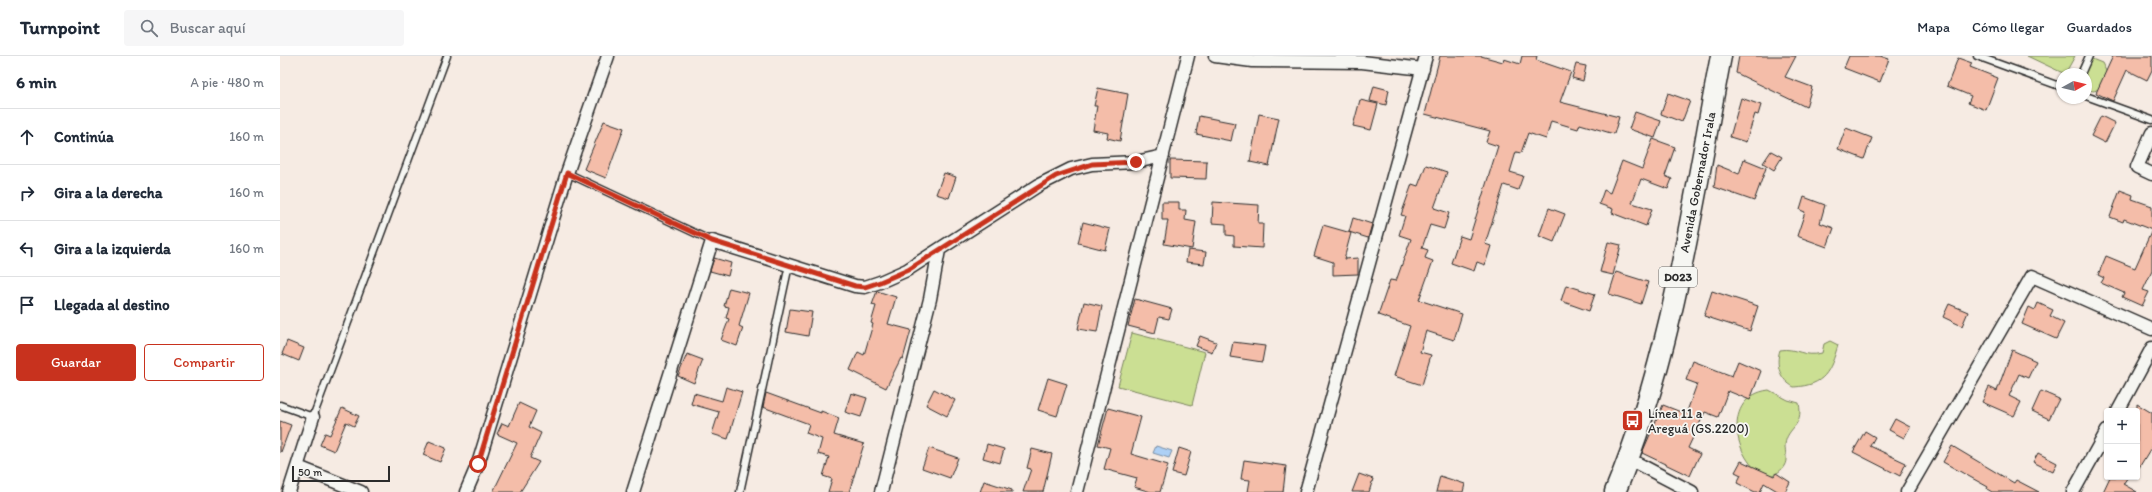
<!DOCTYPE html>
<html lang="es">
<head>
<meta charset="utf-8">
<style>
  :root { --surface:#fff; --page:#f6f6f7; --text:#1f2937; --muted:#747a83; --line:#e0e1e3; --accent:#c8321e }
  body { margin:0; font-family:Itim,sans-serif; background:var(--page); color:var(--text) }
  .controls { position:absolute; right:12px; bottom:12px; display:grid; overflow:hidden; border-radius:4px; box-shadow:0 1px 3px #0004 }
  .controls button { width:36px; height:36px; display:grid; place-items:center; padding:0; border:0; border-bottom:1px solid var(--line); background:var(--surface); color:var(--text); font:20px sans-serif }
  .compass { position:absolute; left:1776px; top:12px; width:36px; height:36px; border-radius:50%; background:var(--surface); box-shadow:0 1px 3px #0004; rotate:82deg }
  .scale { position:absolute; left:12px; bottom:10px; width:98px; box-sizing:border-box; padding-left:4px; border:2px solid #2b2b2b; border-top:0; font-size:11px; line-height:14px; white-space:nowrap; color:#2b2b2b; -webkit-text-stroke:3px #f6f6f2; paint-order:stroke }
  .stop { position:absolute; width:12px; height:12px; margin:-9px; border:3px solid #c8321e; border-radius:50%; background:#fff }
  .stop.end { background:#c8321e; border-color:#fff; box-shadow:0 1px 4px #0008 }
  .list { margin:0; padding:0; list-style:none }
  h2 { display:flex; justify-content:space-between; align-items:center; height:52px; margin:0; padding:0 16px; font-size:17px }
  h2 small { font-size:13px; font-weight:400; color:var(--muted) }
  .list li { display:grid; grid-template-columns:26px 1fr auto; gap:12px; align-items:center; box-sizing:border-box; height:56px; padding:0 16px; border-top:1px solid var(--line) }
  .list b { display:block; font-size:15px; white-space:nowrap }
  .list em { font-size:13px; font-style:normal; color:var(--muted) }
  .actions { display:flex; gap:8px; padding:12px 16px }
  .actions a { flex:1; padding:9px 0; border:1px solid var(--accent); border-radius:4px; text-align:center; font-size:14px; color:var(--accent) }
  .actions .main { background:var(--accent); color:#fff }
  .icon { flex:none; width:22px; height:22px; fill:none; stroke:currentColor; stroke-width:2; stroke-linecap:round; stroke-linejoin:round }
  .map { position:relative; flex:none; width:1872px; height:436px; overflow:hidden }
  header { display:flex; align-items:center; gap:24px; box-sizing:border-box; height:56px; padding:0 20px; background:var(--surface); border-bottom:1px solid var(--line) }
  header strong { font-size:19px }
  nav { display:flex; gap:22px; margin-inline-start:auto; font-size:14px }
  .search { width:280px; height:36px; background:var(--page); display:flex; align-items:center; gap:10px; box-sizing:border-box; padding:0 14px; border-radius:4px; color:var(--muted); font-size:15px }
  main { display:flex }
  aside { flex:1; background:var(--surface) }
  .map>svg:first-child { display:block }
  .green { fill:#cbdf93; stroke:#7b855f }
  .water { fill:#add0f5; stroke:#798ea4 }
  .building { fill:#f4bda9; stroke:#2b2b2b }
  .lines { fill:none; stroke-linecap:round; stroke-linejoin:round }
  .lane-casing { stroke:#2b2b2b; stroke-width:9 }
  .street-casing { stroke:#2b2b2b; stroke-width:15 }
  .primary-casing { stroke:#2b2b2b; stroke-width:23 }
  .lane { stroke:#f6f6f2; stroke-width:6 }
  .street { stroke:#f6f6f2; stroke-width:12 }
  .primary { stroke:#f6f6f2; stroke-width:20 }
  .route { stroke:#c8321e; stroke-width:5 }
  .labels { text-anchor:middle; stroke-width:3.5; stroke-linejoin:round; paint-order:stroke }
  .shield { fill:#f6f6f2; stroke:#686867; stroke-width:1 }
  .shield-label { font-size:12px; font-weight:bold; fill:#2b2b2b }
  .street-label { font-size:13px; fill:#2b2b2b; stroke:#f6f6f2 }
  .poi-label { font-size:13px; fill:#2b2b2b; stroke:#f6f6f2; text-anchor:start }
</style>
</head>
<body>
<header>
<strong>Turnpoint</strong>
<div class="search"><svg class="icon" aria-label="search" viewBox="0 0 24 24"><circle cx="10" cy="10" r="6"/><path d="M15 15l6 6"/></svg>Buscar aquí</div>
<nav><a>Mapa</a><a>Cómo llegar</a><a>Guardados</a></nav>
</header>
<main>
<aside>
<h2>6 min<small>A pie · 480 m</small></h2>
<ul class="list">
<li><svg class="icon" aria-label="ahead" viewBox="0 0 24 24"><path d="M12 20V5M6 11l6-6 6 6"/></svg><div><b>Continúa</b></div><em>160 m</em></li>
<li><svg class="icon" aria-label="right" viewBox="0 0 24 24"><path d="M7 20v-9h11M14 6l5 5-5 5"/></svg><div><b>Gira a la derecha</b></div><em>160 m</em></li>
<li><svg class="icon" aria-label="left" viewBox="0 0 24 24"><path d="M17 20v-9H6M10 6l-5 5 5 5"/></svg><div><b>Gira a la izquierda</b></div><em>160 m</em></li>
<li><svg class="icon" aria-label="arrive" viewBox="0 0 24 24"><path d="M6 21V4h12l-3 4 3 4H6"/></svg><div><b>Llegada al destino</b></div></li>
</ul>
<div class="actions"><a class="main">Guardar</a><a>Compartir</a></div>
</aside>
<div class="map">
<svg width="1872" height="436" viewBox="0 0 1872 436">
  <rect width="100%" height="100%" fill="#f6ebe3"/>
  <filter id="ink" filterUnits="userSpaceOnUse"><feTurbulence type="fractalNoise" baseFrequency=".025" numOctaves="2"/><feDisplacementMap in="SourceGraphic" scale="8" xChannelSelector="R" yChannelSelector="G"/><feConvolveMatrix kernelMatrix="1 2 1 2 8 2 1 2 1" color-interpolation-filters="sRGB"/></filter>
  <g filter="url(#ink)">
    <path class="green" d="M1747 0H1795L1785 18Z
      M1812 3 1822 7 1827 17 1824 31 1814 35 1806 34V18H1796L1802 6Z
      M852 277 925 296 912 349 838 330Z
      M1550 285 1558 289C1550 316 1545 329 1514 331 1500 324 1495 309 1500 294 1516 291 1524 302 1542 297L1544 288Z
      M1489 334 1508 344 1519 347C1524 372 1507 370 1505 389 1505 396 1508 404 1504 410 1500 417 1493 419 1486 421 1453 404 1441 340 1489 334Z"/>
    <path class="water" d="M876 390 892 395 889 402 873 397Z"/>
    <path class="building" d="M1160 0H1201L1223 6 1224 3 1240 8 1242 0H1257L1256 4 1291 16 1280 46 1339 61 1334 78 1300 68 1298 73 1271 65 1266 83 1248 77 1241 97 1236 96 1230 116 1243 120 1238 134 1224 129 1205 188 1211 190 1205 209 1197 206 1194 215 1171 207 1180 180 1189 183 1218 90 1206 86 1210 75 1145 58Z
      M1459 0H1516L1505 21 1532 31 1526 51 1456 17Z
      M1569 0H1600L1609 3 1600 26 1564 12Z
      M1833 0H1872V14L1867 24 1847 14 1833 45 1816 37Z
      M1678 2 1692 7 1690 11 1718 22 1706 54 1688 47 1691 40 1667 30Z
      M1296 8 1306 10 1303 25 1292 22Z
      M1094 30 1109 34 1106 49 1090 45Z
      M818 32 848 38 840 85 827 82 828 77 813 74 817 50H814Z
      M1388 37 1410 45 1402 66 1381 58Z
      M1461 42 1481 49 1478 59 1475 58 1466 86 1450 81Z
      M1080 44 1098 48 1091 74 1073 70Z
      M1355 56 1381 65 1375 82 1349 73Z
      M979 58 999 62 989 110 970 106Z
      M919 60 955 67 951 85 916 78Z
      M1821 60 1835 67 1825 87 1811 80Z
      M324 65 344 72 326 122 304 113Z
      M1566 72 1592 82 1584 103 1558 93Z
      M1373 83 1395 91 1385 120 1392 123 1388 133 1361 123 1352 147 1372 153 1366 170 1332 157 1333 153 1319 148 1324 134 1330 137 1342 105 1362 113Z
      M1491 95 1502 101 1494 114 1483 107Z
      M1464 103 1486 112 1474 145 1434 131 1437 109 1459 118Z
      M890 104 927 105 926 123 890 122Z
      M1146 109 1167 116 1154 152 1169 157 1164 173 1150 169 1142 192 1148 194 1145 202 1153 205 1139 244 1182 258 1174 284 1146 275 1140 296 1151 299 1142 329 1114 320 1130 270 1098 259 1110 224 1116 225 1131 183 1119 179 1125 160 1121 159 1132 128 1138 130Z
      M664 117 676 121 669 142 656 138Z
      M1840 134 1853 139 1852 143 1872 150V215L1863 234 1869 236 1862 250 1842 241 1844 237 1821 227 1824 222 1818 219 1826 200 1855 212 1872 174 1844 163 1843 166 1830 161Z
      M1524 141 1545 149 1540 167 1554 172 1547 191 1517 180 1525 156 1520 154Z
      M882 146H899V154H906L905 164 916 166 912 193 884 188 888 164H882Z
      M933 146 979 149 978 168H983L982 192 954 190V180L946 179V168L932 167Z
      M1269 152 1285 158 1274 186 1259 180Z
      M1073 162 1092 168 1088 182 1069 176Z
      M803 166 830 173 825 194 798 187Z
      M1043 169 1071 177 1064 203 1078 202V218L1053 219V206L1034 200Z
      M1328 186 1341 189 1333 219 1320 216Z
      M908 194 926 196 924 208 906 206Z
      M434 202 451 207 448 220 430 215Z
      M1336 216 1368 226 1361 248 1329 238Z
      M1286 229 1315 238 1309 255 1281 245Z
      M449 232 469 237 459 270 463 272 457 290 441 284 449 263 446 262 449 251 444 250Z
      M597 235 616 241 608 268 631 274 623 303 621 302 606 332 570 314 578 296 584 299 593 268 591 267 596 250 592 249Z
      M1432 235 1478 250 1470 275 1424 260Z
      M855 243 892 253 889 263 879 261 875 277 848 270Z
      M804 246 822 250 817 276 798 273Z
      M1758 247 1773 254 1770 260 1784 267 1776 283 1742 268 1749 251 1755 254Z
      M1669 248 1688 256 1682 270 1663 261Z
      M510 253 532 256 528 280 506 276Z
      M920 280 936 286 932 296 916 290Z
      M7 285 24 292 19 305 2 298Z
      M953 286 985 290 982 306 950 301Z
      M1732 294 1756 305 1748 322 1739 318 1729 340 1741 346 1734 360 1702 346 1709 331 1717 335Z
      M407 298 423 304 414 327 398 320Z
      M1413 305 1452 320 1458 305 1481 315 1470 344 1448 335 1438 361 1425 356 1408 392 1420 398 1410 420 1362 397 1383 349 1406 358 1417 328 1406 324Z
      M768 322 787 328 777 360 758 354Z
      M446 331 462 336 448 383 432 378 439 356 411 348 414 337 442 345Z
      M654 333 675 344 667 360 646 349Z
      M1761 335 1779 343 1769 363 1752 355Z
      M486 337 541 357V355L559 362 554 379 584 388 569 436H548L552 423 543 420 549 401 538 398 542 383 526 377 529 368 483 351Z
      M571 337 587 342 581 361 565 356Z
      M239 347 256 355 249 371 261 377 250 402 259 406 240 436H213L237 387 217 378 222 367 229 370Z
      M1857 348 1872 357V390L1857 415Z
      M62 352 79 360 74 370 66 366 54 395 40 389 45 377 50 379Z
      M828 352 861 361 851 398 888 409 880 436H871L854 431 857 422 824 413 830 392 818 389Z
      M1615 363 1630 371 1624 382 1609 374Z
      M0 365 11 369 1 396H0Z
      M1585 375 1595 381 1590 390 1626 407 1620 420 1573 396Z
      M149 385 166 392 160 406 143 399Z
      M707 388 724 393 720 407 703 402Z
      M1672 390 1734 427 1736 424 1759 436H1712L1707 433 1708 431 1663 406Z
      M649 392 678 402 670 422 642 412Z
      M899 392 911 396 904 420 892 417Z
      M752 393 772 398 763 436H743L751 413 747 412Z
      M1758 397 1777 407 1773 416 1753 406Z
      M964 404 1006 410 1003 436H968L970 424 961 423Z
      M1461 405 1494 420 1496 417 1510 426 1505 436H1499L1484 427 1480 436H1475L1457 427 1461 419 1455 416Z
      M1079 418 1093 423 1089 436H1072Z
      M1160 420 1185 428 1183 436H1156Z
      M1830 421H1848L1843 428 1857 436H1823Z
      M704 425 732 434V436H700Z"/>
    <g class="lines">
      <defs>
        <path id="lane" d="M1697 0 1782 31
          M1801 18 1809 0
          M1806 40 1872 64
          M287 117 432 185
          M0 349 33 361 167 0
          M460 436 509 209"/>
        <path id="street" d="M935 0 972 5 1082 6 1143 13
          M1872 77 1857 111 1872 118
          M1838 355 1872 292
          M1349 403 1412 436
          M18 411 81 436
          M9 436 33 361
          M186 436 198 408 287 117 328 0
          M353 436 432 185 575 230 585 231 600 226 627 214 759 129 791 113 812 108 856 106 883 100
          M601 436 650 243 659 194
          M797 436 908 0
          M1026 436 1146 0
          M1627 436 1752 220 1872 273
          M1793 436 1827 375"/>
        <path id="primary" d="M1335 436C1393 298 1413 146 1441 0"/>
      </defs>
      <use href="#lane" class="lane-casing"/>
      <use href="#street" class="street-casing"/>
      <use href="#primary" class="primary-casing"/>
      <use href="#lane" class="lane"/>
      <use href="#street" class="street"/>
      <use href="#primary" class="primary"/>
    </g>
  </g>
  <g class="lines" filter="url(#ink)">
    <path class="route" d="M198 408 287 117 432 185 575 230 585 231 600 226 628 214 776 120 812 108 856 106"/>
  </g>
  <defs>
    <symbol id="bus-square" viewBox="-11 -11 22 22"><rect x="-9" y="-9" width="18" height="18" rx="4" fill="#c8321e" stroke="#f6f6f2"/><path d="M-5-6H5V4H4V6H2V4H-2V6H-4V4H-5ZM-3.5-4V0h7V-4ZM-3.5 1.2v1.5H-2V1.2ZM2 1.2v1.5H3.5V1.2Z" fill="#fff"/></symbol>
  </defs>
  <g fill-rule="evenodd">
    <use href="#bus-square" x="1340" y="352" width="25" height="25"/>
  </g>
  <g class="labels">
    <rect class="shield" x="1379" y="211" width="38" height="20" rx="3"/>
    <g class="shield-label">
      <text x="1398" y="225">D023</text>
    </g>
    <g class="street-label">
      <text transform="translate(1417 126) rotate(-79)" y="5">Avenida Gobernador Irala</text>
    </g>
    <g class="poi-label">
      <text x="1368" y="362">Línea 11 a<tspan x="1368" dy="15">Areguá (GS.2200)</tspan></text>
    </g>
  </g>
</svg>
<div class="controls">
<button>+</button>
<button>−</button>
</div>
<svg class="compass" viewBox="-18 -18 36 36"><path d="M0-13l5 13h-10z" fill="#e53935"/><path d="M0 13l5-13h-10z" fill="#747a83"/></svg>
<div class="scale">50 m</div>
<div class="stop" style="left:198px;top:408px"></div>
<div class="stop end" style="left:856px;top:106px"></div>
</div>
</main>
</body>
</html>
